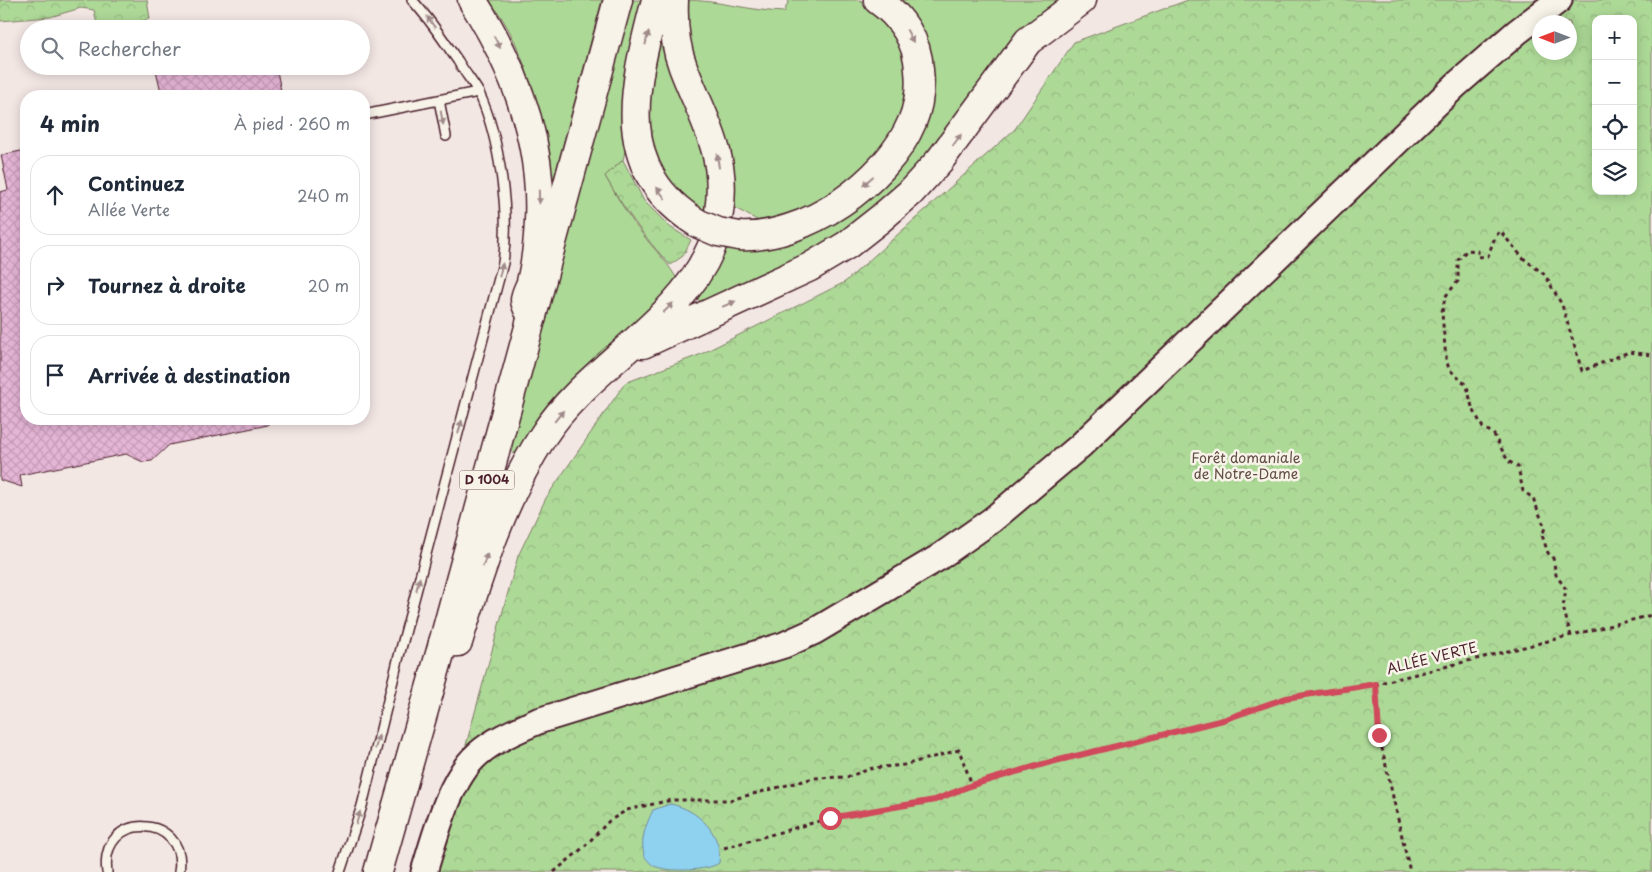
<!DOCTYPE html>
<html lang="fr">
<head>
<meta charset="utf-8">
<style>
  :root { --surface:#fff; --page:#f2f2f3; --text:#1f2937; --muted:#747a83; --line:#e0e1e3 }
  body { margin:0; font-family:"Playpen Sans",sans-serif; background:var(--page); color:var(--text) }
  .controls { position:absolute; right:15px; top:15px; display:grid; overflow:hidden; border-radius:10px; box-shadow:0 2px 12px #0003 }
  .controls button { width:45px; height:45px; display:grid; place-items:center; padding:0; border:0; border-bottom:1px solid var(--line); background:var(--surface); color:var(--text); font:25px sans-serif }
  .compass { position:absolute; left:1532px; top:15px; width:45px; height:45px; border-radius:50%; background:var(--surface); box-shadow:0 2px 12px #0003; rotate:270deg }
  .stop { position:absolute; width:15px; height:15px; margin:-11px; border:4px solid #d1495b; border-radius:50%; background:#fff }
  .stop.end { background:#d1495b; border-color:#fff; box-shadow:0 1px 5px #0008 }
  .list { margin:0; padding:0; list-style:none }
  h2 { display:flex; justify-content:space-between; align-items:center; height:65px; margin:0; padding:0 20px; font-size:21px }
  h2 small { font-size:16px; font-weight:400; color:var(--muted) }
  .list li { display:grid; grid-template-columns:32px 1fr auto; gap:15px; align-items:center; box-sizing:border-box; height:80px; margin:0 10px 10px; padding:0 10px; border:1px solid var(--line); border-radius:20px }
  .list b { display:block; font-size:19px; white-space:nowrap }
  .list p { margin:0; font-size:16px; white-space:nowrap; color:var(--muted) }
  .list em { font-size:16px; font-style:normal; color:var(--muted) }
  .icon { flex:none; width:28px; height:28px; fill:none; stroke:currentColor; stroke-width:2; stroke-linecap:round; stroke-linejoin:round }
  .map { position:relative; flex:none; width:1652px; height:872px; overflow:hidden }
  .search { position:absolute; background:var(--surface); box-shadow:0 2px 12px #0003; left:20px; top:20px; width:350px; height:55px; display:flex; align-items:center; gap:12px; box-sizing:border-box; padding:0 18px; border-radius:28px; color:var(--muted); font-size:19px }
  .panel { position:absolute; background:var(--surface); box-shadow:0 2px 12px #0003; left:20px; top:90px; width:350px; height:335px; border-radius:20px }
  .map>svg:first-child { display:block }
  .green { fill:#add997; stroke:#7c7c61 }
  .forest { fill:url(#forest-crowns); stroke:#7c7c61; fill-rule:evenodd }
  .water { fill:#8fd2f0; stroke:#738aa1 }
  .building { fill:url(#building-cross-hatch); stroke:#4a1f2b }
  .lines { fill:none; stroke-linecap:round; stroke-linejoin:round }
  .lane-casing { stroke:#4a1f2b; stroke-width:12 }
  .secondary-casing { stroke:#4a1f2b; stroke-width:29 }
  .primary-casing { stroke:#4a1f2b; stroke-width:31 }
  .highway-casing { stroke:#4a1f2b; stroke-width:31 }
  .path { stroke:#4a1f2b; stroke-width:3; stroke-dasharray:4 4; stroke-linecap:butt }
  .lane { stroke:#f7f3e8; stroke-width:9 }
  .secondary { stroke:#f7f3e8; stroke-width:25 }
  .primary { stroke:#f7f3e8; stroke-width:28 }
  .highway { stroke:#f7f3e8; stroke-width:28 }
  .highway-bridge-casing { stroke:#4a1f2b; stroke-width:31; stroke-linecap:butt }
  .highway-bridge { stroke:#f7f3e8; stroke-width:28 }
  .oneway { fill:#a0898a }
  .route { stroke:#d1495b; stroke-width:6 }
  .labels { text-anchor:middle; stroke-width:5; stroke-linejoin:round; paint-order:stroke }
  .shield { fill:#f7f3e8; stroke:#7e5f64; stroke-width:1 }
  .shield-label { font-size:12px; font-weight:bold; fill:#4a1f2b }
  .park-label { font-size:14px; fill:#634e46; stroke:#f7f3e8 }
  .street-label { font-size:14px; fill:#4a1f2b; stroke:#f7f3e8 }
</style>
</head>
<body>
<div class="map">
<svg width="1652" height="872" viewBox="0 0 1652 872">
  <defs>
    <pattern id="forest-crowns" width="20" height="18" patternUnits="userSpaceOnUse" patternTransform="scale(1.25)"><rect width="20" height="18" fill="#add997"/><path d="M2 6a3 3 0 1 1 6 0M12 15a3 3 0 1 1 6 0" fill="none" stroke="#96ba82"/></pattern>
    <pattern id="building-cross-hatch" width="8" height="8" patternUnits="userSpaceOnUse" patternTransform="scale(1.25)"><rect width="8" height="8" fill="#e5b5d6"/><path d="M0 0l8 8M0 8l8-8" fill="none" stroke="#c69bb8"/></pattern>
  </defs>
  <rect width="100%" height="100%" fill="#f3e7e4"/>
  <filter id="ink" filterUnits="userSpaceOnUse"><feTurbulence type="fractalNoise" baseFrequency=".02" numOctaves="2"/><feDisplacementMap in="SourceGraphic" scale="10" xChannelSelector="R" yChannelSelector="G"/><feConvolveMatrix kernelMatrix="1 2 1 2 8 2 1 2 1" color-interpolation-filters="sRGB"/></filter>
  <g filter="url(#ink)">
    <path class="green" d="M489 0H602L551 189C540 124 532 53 489 0Z
      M628 0H646L626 147 623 160 605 176C617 197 629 218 644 236 657 253 669 263 679 283L601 354 525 448 513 454 511 439Z
      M661 0 709 157 711 210 701 215 675 195 644 143Z
      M684 0C718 0 750 11 784 12L789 0H860L891 22 908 64 906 109 888 146 849 183 813 206 759 221 731 206 689 51Z
      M896 0H1063L964 117 884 205 838 239 781 270 702 302 693 297 717 247 803 232 928 104Z"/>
    <path class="forest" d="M0 0H147L150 19 108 29H98L94 10 81 8 50 17 0 21Z
      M1188 0H1652V872H431L518 556 546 498 625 383 699 355 845 282 1015 129 1074 42ZM1596 19H1633V191H1596ZM1540 22H1570V52H1540Z
      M623 160 644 201 670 227 691 240 683 256 670 265C644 237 624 209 605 176Z"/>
    <path class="water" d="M670 804C698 809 723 834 719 863 708 871 670 872 657 867 652 866 648 861 645 857 639 841 646 825 653 810Z"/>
    <path class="building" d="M155 66H276L282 96H162Z
      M26 150V419H267L268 425 169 445 152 461 143 462 126 454 20 475 22 487 0 480V192L8 190 1 155Z"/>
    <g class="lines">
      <defs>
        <path id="lane" d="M439 100 446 136
          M364 115 478 92
          M107 872C98 810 189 813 179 872
          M340 872 362 806 398 660 503 263C510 214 500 138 479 93 473 82 464 72 458 61 443 40 430 19 412 0"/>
        <path id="secondary" d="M424 872C435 837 449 779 478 754 495 739 518 730 538 721L784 645 815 631 938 558 992 520 1080 446 1456 85 1517 32 1559 0"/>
        <path id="primary" d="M378 872 443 643 618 0"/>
        <path id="highway" d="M472 0C515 67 543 141 539 221 538 241 536 262 531 282 530 287 525 294 525 300 525 305 530 312 532 317
          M656 0C634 85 610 170 699 224
          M739 236C804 240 887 182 912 122 919 105 921 88 919 70 918 41 901 16 878 0
          M643 344 810 267 847 245 880 219 910 193 940 160 1028 41 1082 0
          M443 643 458 642C480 571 502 500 543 436 586 368 679 324 711 248 715 238 717 223 719 212 728 154 702 117 683 67 675 46 673 23 674 0"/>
      </defs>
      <use href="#lane" class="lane-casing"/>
      <use href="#secondary" class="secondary-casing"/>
      <use href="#primary" class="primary-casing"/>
      <use href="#highway" class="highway-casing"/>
      <path class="path" d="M1571 636 1563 607 1566 589 1556 575 1553 558 1548 553 1542 535 1545 528 1533 498 1523 491 1518 467 1508 461 1493 433 1483 428 1472 407 1467 386 1449 369 1446 359 1442 313 1445 297 1458 281V260L1467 250 1478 251V257L1488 256 1495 237 1500 231 1523 258 1545 275 1562 305 1582 371 1629 352 1652 355
        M1376 684 1379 735 1410 872
        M724 848 830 818 935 800 973 785 1047 763 1223 720 1286 698 1376 684 1652 615
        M554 872 584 847 609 821 627 810 671 800H730L814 778 847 777 873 768 904 765 959 750 972 785"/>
      <use href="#lane" class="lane"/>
      <use href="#secondary" class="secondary"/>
      <use href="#primary" class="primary"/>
      <use href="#highway" class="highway"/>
      <defs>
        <path id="highway-bridge" d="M699 224 718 232 739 236"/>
      </defs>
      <use href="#highway-bridge" class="highway-bridge-casing"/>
      <use href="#highway-bridge" class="highway-bridge"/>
    </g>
    <defs><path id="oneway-solid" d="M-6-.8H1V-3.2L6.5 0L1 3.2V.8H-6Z" transform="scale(1.25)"/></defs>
    <g class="oneway">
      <use href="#oneway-solid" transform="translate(431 22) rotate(-125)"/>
      <use href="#oneway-solid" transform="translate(910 36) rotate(62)"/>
      <use href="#oneway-solid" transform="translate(647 38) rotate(-77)"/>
      <use href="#oneway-solid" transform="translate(497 42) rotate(62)"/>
      <use href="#oneway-solid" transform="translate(442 118) rotate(79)"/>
      <use href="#oneway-solid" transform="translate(957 140) rotate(-54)"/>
      <use href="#oneway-solid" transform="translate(718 161) rotate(-98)"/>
      <use href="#oneway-solid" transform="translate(868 181) rotate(137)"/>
      <use href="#oneway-solid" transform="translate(661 193) rotate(-127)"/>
      <use href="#oneway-solid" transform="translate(539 197) rotate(89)"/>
      <use href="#oneway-solid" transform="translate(501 270) rotate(-76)"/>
      <use href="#oneway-solid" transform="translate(729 304) rotate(-23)"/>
      <use href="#oneway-solid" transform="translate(668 308) rotate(-45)"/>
      <use href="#oneway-solid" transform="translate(559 416) rotate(-51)"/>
      <use href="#oneway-solid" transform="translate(460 427) rotate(-75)"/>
      <use href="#oneway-solid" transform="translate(485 560) rotate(-71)"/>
      <use href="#oneway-solid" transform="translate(418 584) rotate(-75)"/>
      <use href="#oneway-solid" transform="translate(377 742) rotate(-75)"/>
      <use href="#oneway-solid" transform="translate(358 818) rotate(-72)"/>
    </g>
  </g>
  <g class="lines" filter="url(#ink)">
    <path class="route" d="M830 818 935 800 972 785 1047 763 1223 720 1286 698 1376 684 1379 735"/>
  </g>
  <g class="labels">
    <rect class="shield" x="459.5" y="470.5" width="55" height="19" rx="4"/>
    <g class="shield-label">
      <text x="487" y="484">D 1004</text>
    </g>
    <g class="park-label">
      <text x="1246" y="463">Forêt domaniale<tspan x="1246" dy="16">de Notre-Dame</tspan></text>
    </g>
    <g class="street-label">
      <text transform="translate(1432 658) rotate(-14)" y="5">ALLÉE VERTE</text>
    </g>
  </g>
</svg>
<div class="controls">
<button>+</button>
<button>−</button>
<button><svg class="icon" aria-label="locate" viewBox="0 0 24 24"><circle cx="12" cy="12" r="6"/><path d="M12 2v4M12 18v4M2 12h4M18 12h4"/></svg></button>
<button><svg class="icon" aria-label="layers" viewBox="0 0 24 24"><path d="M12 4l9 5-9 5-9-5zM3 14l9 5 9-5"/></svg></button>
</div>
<svg class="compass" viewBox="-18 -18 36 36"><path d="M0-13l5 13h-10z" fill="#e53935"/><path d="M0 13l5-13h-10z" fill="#747a83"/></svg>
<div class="stop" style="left:830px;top:818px"></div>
<div class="stop end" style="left:1379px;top:735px"></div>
<div class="search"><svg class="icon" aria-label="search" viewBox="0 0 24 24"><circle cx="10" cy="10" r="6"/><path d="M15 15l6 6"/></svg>Rechercher</div>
<section class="panel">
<h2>4 min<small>À pied · 260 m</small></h2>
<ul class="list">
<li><svg class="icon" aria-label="ahead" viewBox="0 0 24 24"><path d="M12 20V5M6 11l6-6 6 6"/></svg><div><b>Continuez</b><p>Allée Verte</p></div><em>240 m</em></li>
<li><svg class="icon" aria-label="right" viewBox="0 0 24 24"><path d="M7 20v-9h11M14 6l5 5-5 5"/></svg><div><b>Tournez à droite</b></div><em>20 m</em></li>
<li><svg class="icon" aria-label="arrive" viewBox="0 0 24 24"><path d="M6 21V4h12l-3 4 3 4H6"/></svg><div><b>Arrivée à destination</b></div></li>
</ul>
</section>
</div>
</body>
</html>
